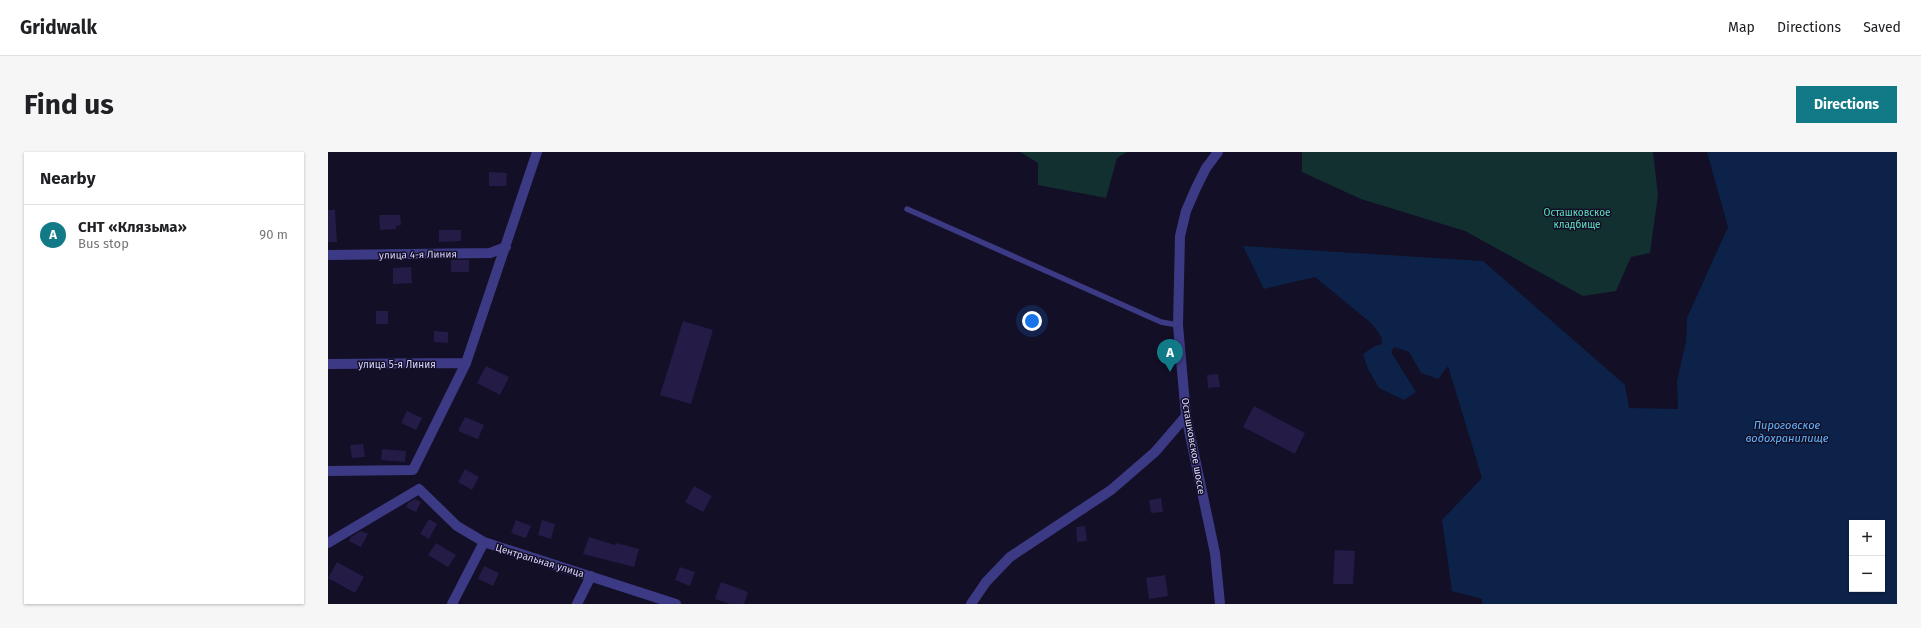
<!DOCTYPE html>
<html lang="en">
<head>
<meta charset="utf-8">
<style>
  :root { --surface:#fff; --page:#f6f6f6; --text:#202124; --muted:#757577; --line:#e0e0e0; --accent:#127987 }
  body { margin:0; font-family:"Fira Sans",sans-serif; background:var(--page); color:var(--text) }
  .controls { position:absolute; right:12px; bottom:12px; display:grid; overflow:hidden; border-radius:0px; box-shadow:0 1px 3px #0004 }
  .controls button { width:36px; height:36px; display:grid; place-items:center; padding:0; border:0; border-bottom:1px solid var(--line); background:var(--surface); color:var(--text); font:20px sans-serif }
  .you { position:absolute; left:704px; top:169px; width:14px; height:14px; margin:-10px; border:3px solid #fff; border-radius:50%; background:#1a73e8; box-shadow:0 0 0 6px #1a73e833 }
  .badge { display:grid; place-items:center; width:26px; height:26px; border-radius:50%; background:var(--accent); color:#fff; font-size:13px; font-weight:700 }
  .pin { position:absolute; translate:-50% -33px; filter:drop-shadow(0 1px 2px #0008) }
  .pin::after { content:''; position:absolute; top:21px; width:14px; height:12px; background:inherit; clip-path:polygon(0 0,100% 0,50% 100%) }
  .list { margin:0; padding:0; list-style:none }
  h2 { display:flex; justify-content:space-between; align-items:center; height:52px; margin:0; padding:0 16px; font-size:17px }
  h2 small { font-size:13px; font-weight:400; color:var(--muted) }
  .list li { display:grid; grid-template-columns:26px 1fr auto; gap:12px; align-items:center; box-sizing:border-box; height:60px; padding:0 16px; border-top:1px solid var(--line) }
  .list b { display:block; font-size:15px; white-space:nowrap }
  .list p { margin:0; font-size:13px; white-space:nowrap; color:var(--muted) }
  .list em { font-size:13px; font-style:normal; color:var(--muted) }
  .map { position:relative; flex:none; width:1569px; height:452px; overflow:hidden; border-radius:0px }
  header { display:flex; align-items:center; gap:24px; box-sizing:border-box; height:56px; padding:0 20px; background:var(--surface); border-bottom:1px solid var(--line) }
  header strong { font-size:19px }
  nav { display:flex; gap:22px; margin-inline-start:auto; font-size:14px }
  .intro { display:flex; align-items:center; justify-content:space-between; box-sizing:border-box; height:96px; padding:0 24px }
  h1 { margin:0; font-size:28px }
  .button { padding:10px 18px; border-radius:0px; background:var(--accent); color:#fff; font-size:14px; font-weight:700 }
  main { display:flex; gap:24px; padding:0 24px }
  aside { flex:1; background:var(--surface); border-radius:0px; box-shadow:0 1px 3px #0004 }
  .map>svg:first-child { display:block }
  .green { fill:#12302f }
  .water { fill:#0c2248; fill-rule:evenodd }
  .building { fill:#241b47 }
  .lines { fill:none; stroke-linecap:round; stroke-linejoin:round }
  .service { stroke:#3d3a85; stroke-width:5.5 }
  .minor { stroke:#3d3a85; stroke-width:10 }
  .tertiary { stroke:#3d3a85; stroke-width:10 }
  .labels { text-anchor:middle; stroke-width:3; stroke-linejoin:round; paint-order:stroke }
  .park-label { font-size:10px; fill:#5fe0c0; stroke:#130f26 }
  .street-label { font-size:10px; fill:#d9d4ff; stroke:#130f26 }
  .water-label { font-size:11px; font-style:italic; fill:#62b6ff; stroke:#130f26 }
</style>
</head>
<body>
<header>
<strong>Gridwalk</strong>
<nav><a>Map</a><a>Directions</a><a>Saved</a></nav>
</header>
<div class="intro"><h1>Find us</h1><a class="button">Directions</a></div>
<main>
<aside>
<h2>Nearby<small></small></h2>
<ul class="list">
<li><span class="badge">A</span><div><b>СНТ «Клязьма»</b><p>Bus stop</p></div><em>90 m</em></li>
</ul>
</aside>
<div class="map">
<svg width="1569" height="452" viewBox="0 0 1569 452">
  <rect width="100%" height="100%" fill="#130f26"/>
  <path class="green" d="M692 0H799L789 6 778 46 710 33V11Z
    M974 0H1325L1330 43 1322 101 1303 105 1288 139 1255 144 1137 79 1033 47 974 20Z"/>
  <path class="water" d="M1379 0H1569V452H1154V447L1124 439 1114 368 1154 326 1120 214 1110 227 1093 221 1081 200 1066 195 1063 200 1088 240 1076 248 1051 236 1040 217 1035 202 1045 195 1054 192 1053 184 1043 171 987 125 936 137 915 94 1155 109 1297 233 1301 256 1350 257 1349 229 1358 189 1359 166 1400 75ZM1524 371H1554V437H1524Z"/>
  <path class="building" d="M161 20 179 21 178 34H161Z
    M0 58H7L9 90H0Z
    M51 63H72L73 73 68 74V77L52 78Z
    M111 78H133V89L111 90Z
    M123 108H141V120H123Z
    M83 115 84 131 65 132V116Z
    M48 159H60V172H48Z
    M355 169 385 178 363 252 332 243Z
    M106 179 120 180V191L106 190Z
    M158 214 181 225 172 243 149 231Z
    M890 222 892 235 880 236 879 223Z
    M926 254 977 281 967 302 915 275Z
    M79 259 94 266 88 278 73 271Z
    M137 265 156 273 150 287 130 279Z
    M35 292 37 305 24 306 22 293Z
    M54 297 78 299 77 310 53 308Z
    M137 317 151 325 144 338 130 330Z
    M366 334 384 344 375 360 357 350Z
    M833 346 835 360 823 361 821 348Z
    M87 347 93 350 88 360 78 355 80 351Z
    M101 367 109 372 101 387 92 382Z
    M188 368 203 374 198 386 183 381Z
    M214 368 227 372 223 387 210 383Z
    M757 374 759 389 749 390 748 375Z
    M33 379 40 382 33 395 21 389 23 385Z
    M261 385 287 393 288 391 311 397 306 415 255 402Z
    M108 391 128 403 120 415 100 403Z
    M1007 398 1027 399 1025 432H1005Z
    M9 410 36 425 27 441 0 426Z
    M156 414 171 421 165 434 150 427Z
    M352 415 367 420 362 434 347 428Z
    M837 423 840 444 821 447 818 426Z
    M393 430 420 440 416 452H402L387 447Z"/>
  <g class="lines">
    <path class="service" d="M579 57 833 170 850 173"/>
    <path class="minor" d="M0 103 162 101 178 95
      M0 212 138 211
      M0 319 85 318 138 211 209 0
      M0 391 91 337 129 374 156 390 348 452
      M124 452 156 390
      M249 452 263 424
      M643 452 658 430 682 405 783 338 827 300 858 264"/>
    <path class="tertiary" d="M890 0 878 16 868 36 858 59 852 84 850 173 858 264 887 401 892 452"/>
  </g>
  <g class="labels">
    <g class="park-label">
      <text x="1249" y="64">Осташковское<tspan x="1249" dy="12">кладбище</tspan></text>
    </g>
    <g class="street-label">
      <text transform="translate(90 102) rotate(-1)" y="4">улица 4-я Линия</text>
      <text x="69" y="216">улица 5-я Линия</text>
      <text transform="translate(866 294) rotate(80)" y="4">Осташковское шоссе</text>
      <text transform="translate(212 408) rotate(17)" y="4">Центральная улица</text>
    </g>
    <g class="water-label">
      <text x="1459" y="277">Пироговское<tspan x="1459" dy="13">водохранилище</tspan></text>
    </g>
  </g>
</svg>
<div class="controls">
<button>+</button>
<button>−</button>
</div>
<div class="you"></div>
<div class="pin badge" style="left:842px;top:220px">A</div>
</div>
</main>
</body>
</html>
